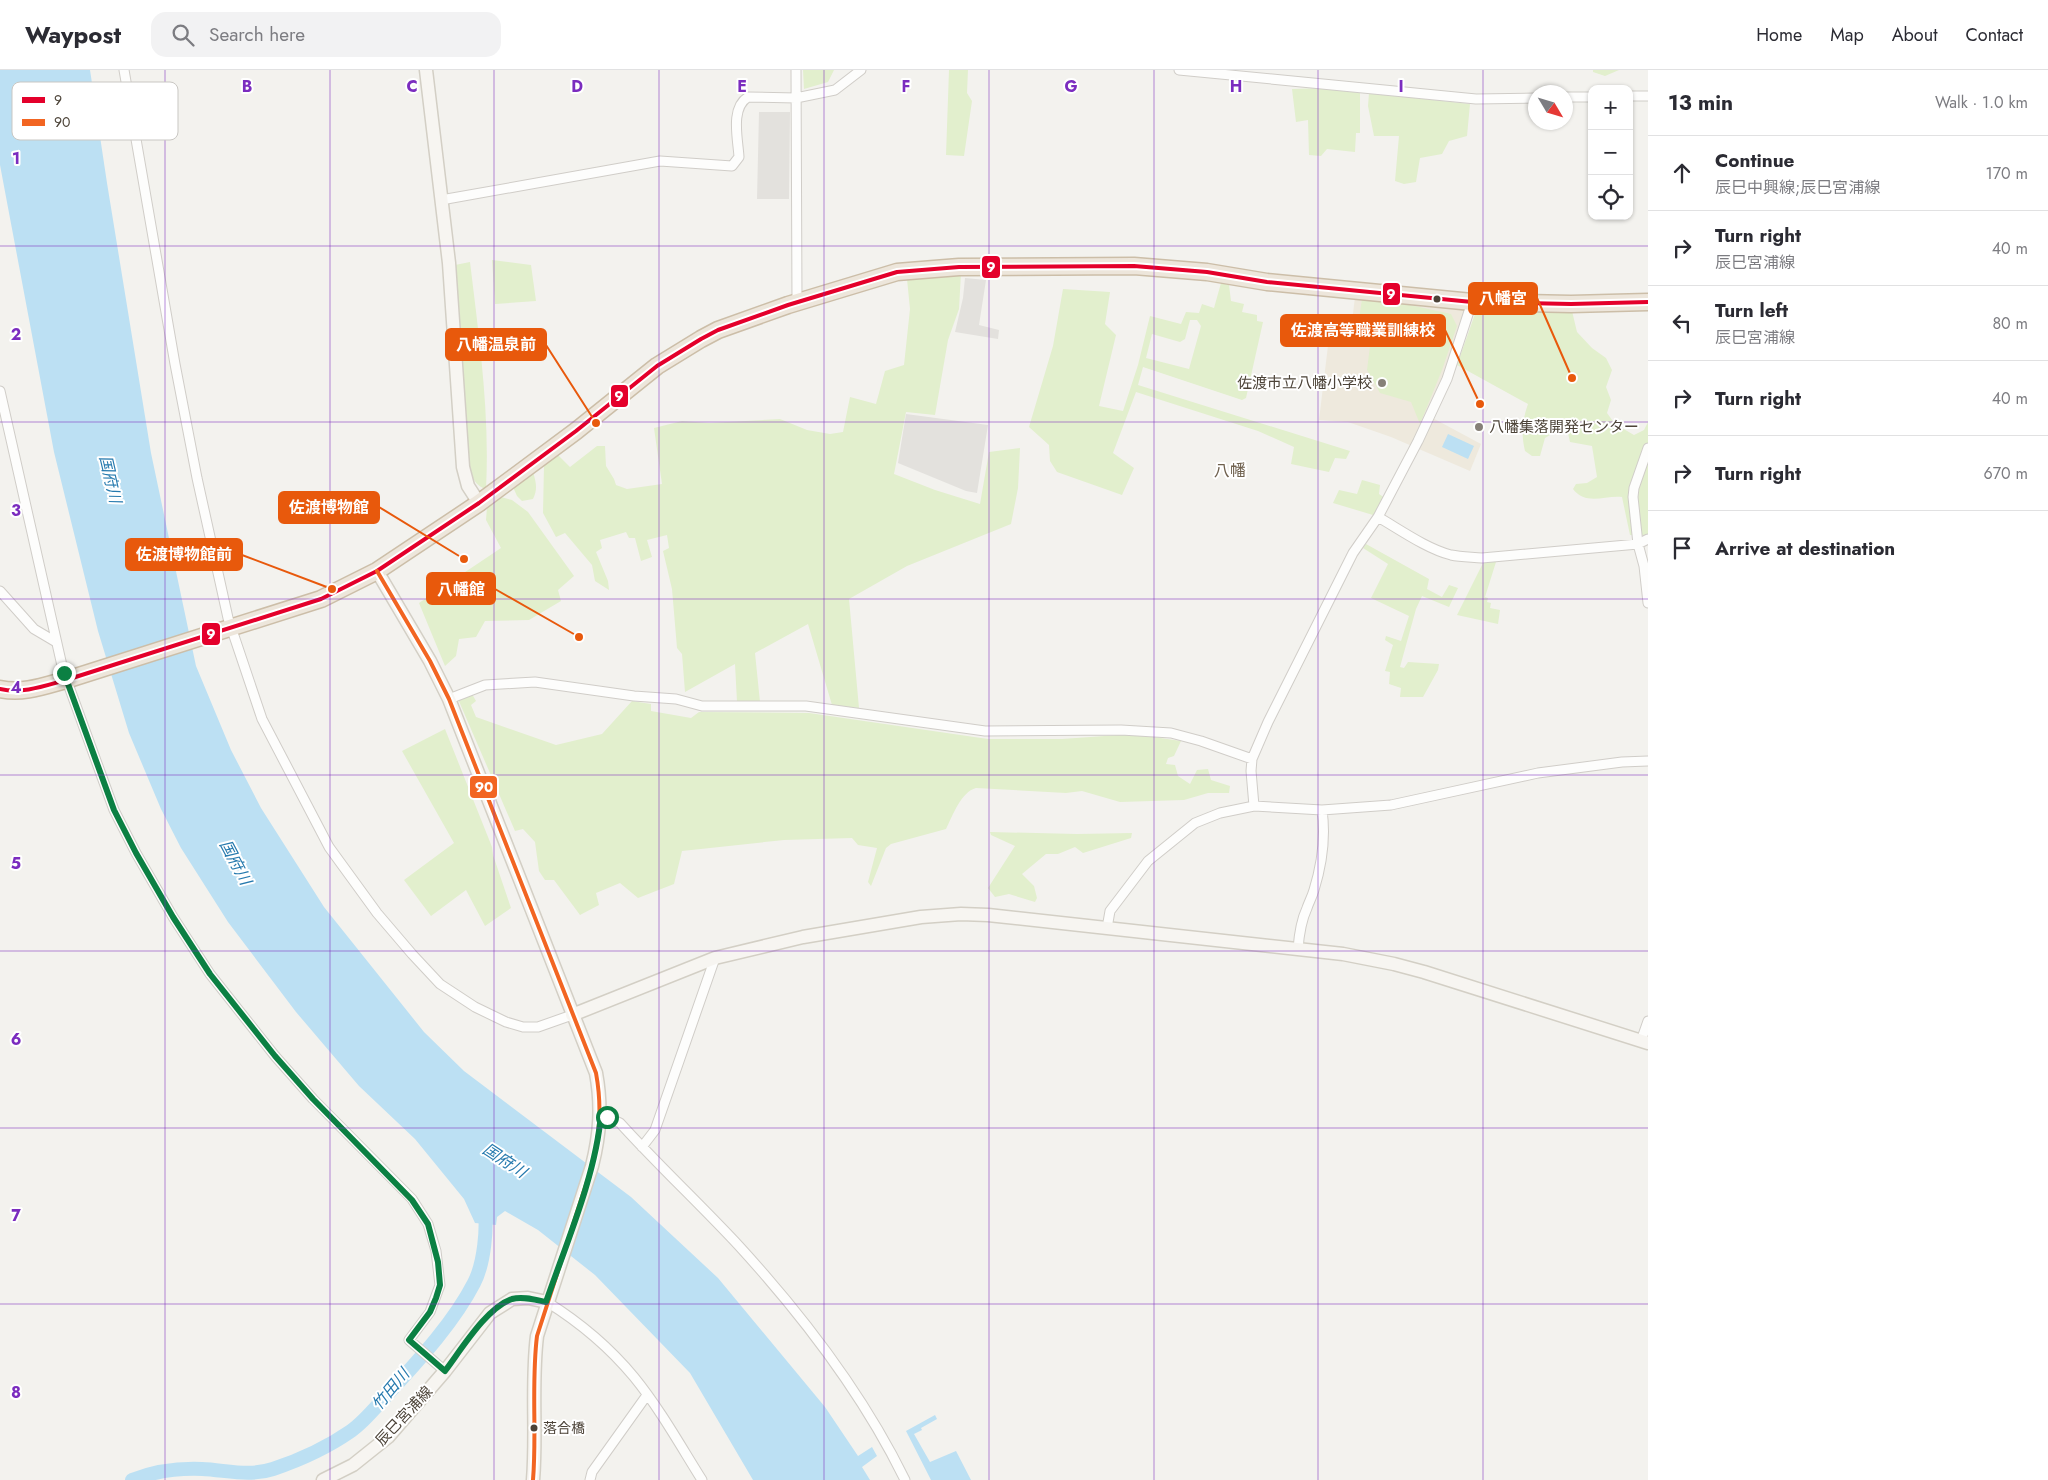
<!DOCTYPE html>
<html lang="en">
<head>
<meta charset="utf-8">
<style>
  :root { --surface:#fff; --page:#f2f2f3; --text:#2b2b33; --muted:#7c7c81; --line:#e1e1e2 }
  body { margin:0; font-family:Jost,"Noto Sans JP",sans-serif; background:var(--page); color:var(--text) }
  .controls { position:absolute; right:15px; top:15px; display:grid; overflow:hidden; border-radius:10px; box-shadow:0 1px 4px #0004 }
  .controls button { width:45px; height:45px; display:grid; place-items:center; padding:0; border:0; border-bottom:1px solid var(--line); background:var(--surface); color:var(--text); font:25px sans-serif }
  .compass { position:absolute; left:1528px; top:15px; width:45px; height:45px; border-radius:50%; background:var(--surface); box-shadow:0 1px 4px #0004; rotate:128deg }
  .stop { position:absolute; width:15px; height:15px; margin:-11px; border:4px solid #0b8043; border-radius:50%; background:#fff }
  .stop.end { background:#0b8043; border-color:#fff; box-shadow:0 1px 5px #0008 }
  .list { margin:0; padding:0; list-style:none }
  h2 { display:flex; justify-content:space-between; align-items:center; height:65px; margin:0; padding:0 20px; font-size:21px }
  h2 small { font-size:16px; font-weight:400; color:var(--muted) }
  .list li { display:grid; grid-template-columns:32px 1fr auto; gap:15px; align-items:center; box-sizing:border-box; height:75px; padding:0 20px; border-top:1px solid var(--line) }
  .list b { display:block; font-size:19px; white-space:nowrap }
  .list p { margin:0; font-size:16px; white-space:nowrap; color:var(--muted) }
  .list em { font-size:16px; font-style:normal; color:var(--muted) }
  .icon { flex:none; width:28px; height:28px; fill:none; stroke:currentColor; stroke-width:2; stroke-linecap:round; stroke-linejoin:round }
  .map { position:relative; flex:none; width:1648px; height:1410px; overflow:hidden }
  header { display:flex; align-items:center; gap:30px; box-sizing:border-box; height:70px; padding:0 25px; background:var(--surface); border-bottom:1px solid var(--line) }
  header strong { font-size:24px }
  nav { display:flex; gap:28px; margin-inline-start:auto; font-size:18px }
  .search { width:350px; height:45px; background:var(--page); display:flex; align-items:center; gap:12px; box-sizing:border-box; padding:0 18px; border-radius:15px; color:var(--muted); font-size:19px }
  main { display:flex }
  aside { flex:1; background:var(--surface) }
  .map>svg:first-child { display:block }
  .education { fill:#eee9dd }
  .green { fill:#e2efcd; fill-rule:evenodd }
  .parking { fill:#e3e1dd }
  .water { fill:#bce0f3 }
  .lines { fill:none; stroke-linecap:round; stroke-linejoin:round }
  .river { stroke:#bce0f3; stroke-width:14 }
  .street-casing { stroke:#d0cdc8; stroke-width:11 }
  .secondary-casing { stroke:#d3cfc5; stroke-width:15 }
  .highway-casing { stroke:#ccbea8; stroke-width:19 }
  .street { stroke:#fdfdfc; stroke-width:9 }
  .secondary { stroke:#f7f5f1; stroke-width:12 }
  .highway { stroke:#ede6db; stroke-width:16 }
  .bus-1-casing { stroke:#fff; stroke-width:8 }
  .bus-2-casing { stroke:#fff; stroke-width:8 }
  .bus-1 { stroke:#e4002b; stroke-width:4 }
  .bus-2 { stroke:#f26522; stroke-width:4 }
  .route { stroke:#0b8043; stroke-width:6 }
  .grid { fill:none; stroke:#7b2cbf; stroke-width:1; stroke-opacity:0.55 }
  .bus-dot { fill:#4c4338; stroke:#fff; stroke-width:2 }
  .poi-dot { fill:#868078; stroke:#fff; stroke-width:2 }
  .labels { text-anchor:middle; stroke-width:4; stroke-linejoin:round; paint-order:stroke }
  .bus-label { font-size:14px; fill:#4c4338; stroke:#fff; text-anchor:start }
  .poi-label { font-size:15px; fill:#4c4338; stroke:#fff; text-anchor:end }
  .street-label { font-size:15px; fill:#4c4338; stroke:#fff }
  .neighbourhood-label { font-size:16px; fill:#6f614e; stroke:#fff }
  .water-label { font-size:16px; font-style:italic; fill:#267aae; stroke:#fff }
  .key { fill:#fff; stroke:#c9c7c3; stroke-width:1 }
  .key-label { font-size:14px; fill:#4c4338 }
  .grid-label { font-size:16px; text-anchor:middle; font-weight:bold; fill:#7b2cbf; stroke:#fff; stroke-width:4; stroke-linejoin:round; paint-order:stroke }
  .leader { fill:none; stroke:#e8590c; stroke-width:2 }
  .callout-dot { fill:#e8590c; stroke:#fff; stroke-width:2 }
  .callout { fill:#e8590c; stroke:#e8590c; stroke-width:2 }
  .callout-label { font-size:16px; text-anchor:middle; font-weight:bold; fill:#fff }
  .line-badge { stroke:#fff; stroke-width:2 }
  .badge-label { font-size:14px; text-anchor:middle; font-weight:bold; fill:#fff }
</style>
</head>
<body>
<header>
<strong>Waypost</strong>
<div class="search"><svg class="icon" aria-label="search" viewBox="0 0 24 24"><circle cx="10" cy="10" r="6"/><path d="M15 15l6 6"/></svg>Search here</div>
<nav><a>Home</a><a>Map</a><a>About</a><a>Contact</a></nav>
</header>
<main>
<div class="map">
<svg width="1648" height="1410" viewBox="0 0 1648 1410">
  <rect width="100%" height="100%" fill="#f3f2ee"/>
  <path class="education" d="M1355 227 1410 233 1424 237 1466 239 1445 301 1427 345 1481 374 1470 401 1391 367 1348 352 1319 350 1331 251 1352 252Z"/>
  <path class="green" d="M803 0H834L828 12 804 19Z
    M949 0H968L967 23 972 31 964 86 946 85Z
    M1593 0H1619L1605 6 1593 2Z
    M1323 18 1360 21V63H1356L1355 82 1327 79 1321 86 1309 85 1308 50 1296 52 1292 19Z
    M1369 23 1470 34 1467 66 1449 71 1442 84 1420 88 1416 112 1404 114 1395 111 1399 66H1374L1368 36Z
    M492 190 531 195 536 231 495 234Z
    M470 192C479 267 490 343 486 419 469 414 470 395 468 380L455 195Z
    M961 203 959 239 948 270 935 345 906 342 894 404 935 420 980 434 989 382 1020 378 1018 418 1011 454 907 496 849 529 859 638 832 635 808 554 755 583 760 632H737L735 594 685 622 682 584 677 578 672 519 663 481 669 478 667 465 647 470 652 487 641 491 635 468H629L626 462 600 470 602 478 596 482 608 511 609 520 595 511 592 495 565 463 556 467 543 443 544 395 557 384 570 397 597 376H605L606 396 614 409 616 415 627 419 662 414 654 358 682 351 709 353 780 349 807 360 830 364 843 362 850 327 876 334 885 301 904 295 910 239 907 209Z
    M1221 213 1229 215 1231 231 1244 234 1242 242 1257 245V251L1263 252 1246 328 1242 330 1143 297 1138 315 1350 381 1346 389 1335 388 1329 402 1291 394 1294 377 1258 361 1136 322 1113 383 1134 398 1122 425 1057 402 1050 391 1049 375 1029 357 1053 276 1063 219 1110 222 1105 254 1116 265 1099 336 1123 341 1138 295 1150 246 1181 254 1186 242 1199 243 1202 234 1214 238ZM1190 250H1197L1201 256 1189 299 1146 288 1152 264 1180 272 1185 269Z
    M1362 229 1401 233 1451 244 1457 256 1442 300 1420 354 1411 332 1380 323 1367 300 1370 276 1363 264 1359 249Z
    M1476 241H1572L1577 262 1592 278 1606 288 1612 300 1606 317 1611 330 1607 343 1615 354 1634 365 1644 360 1648 352V465H1630L1622 427C1605 425 1586 436 1573 419L1576 414 1587 413 1597 407 1592 376 1570 372 1568 363 1555 362 1545 368 1540 386H1532L1525 381C1521 364 1522 351 1528 334L1457 295Z
    M533 402C536 412 538 419 533 429L522 431 517 426 513 417Z
    M1362 410 1380 415 1379 424 1385 428 1373 445 1333 433 1339 420 1357 424Z
    M501 427 512 430 528 442 574 506 558 520 561 531 529 550 485 551 476 567 459 569 456 586 445 596 419 533 501 478 486 450 487 437Z
    M1366 474 1429 509 1427 519 1442 527 1449 515 1458 518 1449 537 1422 526 1416 539 1400 597 1404 598 1408 592 1439 594 1438 600 1423 627H1400L1401 618 1389 614 1390 602 1385 601 1393 575 1385 570 1386 566 1401 571 1409 546 1371 528 1388 494 1363 478Z
    M1484 491 1496 492 1485 527 1488 528 1487 532 1491 533 1490 538 1500 540 1498 554 1457 545Z
    M472 624 476 631 471 635 476 647 556 675 602 664 632 631 651 634V641L691 648 699 642 809 643 988 669H1062L1133 664 1181 671 1174 686 1168 688 1166 694 1175 695 1178 706 1190 714 1197 700 1208 699 1211 710 1230 716 1229 723H1208L1184 730 1120 732 1082 721 1066 723 976 718C961 722 953 745 946 759L891 774 886 778 871 816 868 812 877 778 858 775 852 768 784 770 682 781 674 814 638 828 620 813 596 823 599 835 580 845 554 810H545L539 801 535 772 523 759 515 761 458 629Z
    M445 659 492 777 493 785 511 838 485 856 466 820 431 846 404 810 454 773 402 681Z
    M990 762 1077 764 1132 763 1131 768 1083 783 1075 777 1058 784H1046L1022 804 1034 816 1037 828 1035 832 1009 824 995 827 988 818 1015 776 991 765Z"/>
  <path class="parking" d="M759 42H790L789 129H757Z
    M965 208 986 210 979 255 999 260 998 269 955 262 963 228Z
    M906 344 988 355 977 423 966 421 898 393Z"/>
  <path class="water" d="M0 0H90L107 113 151 383 196 596 231 680 261 738 324 837 424 962 464 1001 631 1127 718 1208 825 1337 858 1386 872 1377 877 1386 862 1397 870 1410H753L690 1303 595 1205 538 1160 505 1141 497 1147 496 1155 475 1153 464 1129 415 1069 359 1016 296 942 228 852 181 778 161 739 129 663 98 561 54 382 0 95Z
    M1448 364 1474 376 1468 389 1442 377Z
    M935 1345 937 1349 921 1358 922 1360 914 1364 930 1392 956 1381 971 1410H931L906 1361Z"/>
  <g class="lines">
    <path class="river" d="M132 1410C155 1401 177 1398 202 1399 226 1400 249 1407 273 1399 300 1390 328 1377 351 1361 364 1352 375 1338 386 1326 416 1293 453 1254 474 1213 484 1194 488 1157 484 1135"/>
    <defs>
      <path id="street" d="M124 0 175 294 197 408 228 548 262 649 329 777 377 843 412 884 440 914 475 937 506 952 523 957H538L572 945
        M796 0 797 232
        M1179 0 1476 29 1536 28
        M1629 26H1648
        M1566 27H1592
        M441 130 660 91 732 96 739 87C738 69 730 38 748 27L796 28 835 20 861 0
        M0 321 63 600 114 740 136 783 173 847 210 904 275 986 313 1029 412 1129 428 1154 436 1181 440 1215 430 1242 409 1270 445 1301
        M1648 378 1634 418 1633 427 1638 474 1644 496 1648 533
        M1378 447C1399 459 1427 479 1451 485 1461 487 1472 487 1482 488L1638 474 1648 469
        M0 521 34 559 56 572
        M449 629 485 615 535 612 634 626 676 629 702 636H806L985 661 1121 660 1171 663 1201 671 1252 689
        M1254 736 1251 701 1252 689 1268 652 1353 483 1378 447 1418 371 1447 309 1472 232
        M1107 858 1110 841 1148 791 1195 753 1220 743 1254 736 1322 740 1391 735 1538 703 1622 692 1648 691
        M1298 879C1299 865 1301 851 1307 838 1309 832 1312 827 1314 820 1322 794 1326 768 1322 740
        M1641 971 1648 951
        M601 1044 620 1053C658 1095 700 1134 739 1176 803 1246 863 1324 905 1410
        M642 1077 655 1060 715 888
        M547 1232C579 1252 610 1278 634 1307 660 1339 680 1375 702 1410
        M590 1410 592 1402 647 1325"/>
      <path id="secondary" d="M426 0 449 193 463 397 468 416 479 433
        M377 501 430 591 449 629 596 1003C602 1036 600 1064 592 1096L537 1266C531 1314 537 1362 533 1410
        M572 945 715 888 803 867 921 847 961 844 988 845 1343 884 1394 894 1424 902 1648 973
        M323 1410 353 1395 388 1367 445 1301 490 1243 512 1229 528 1228 547 1232"/>
      <path id="highway" d="M0 619C23 624 44 616 66 610L321 529 377 501 479 433 576 361 657 296 701 269 718 260 788 235 897 202 959 197 1134 196 1207 202 1267 212 1472 232 1571 234 1648 232"/>
    </defs>
    <use href="#street" class="street-casing"/>
    <use href="#secondary" class="secondary-casing"/>
    <use href="#highway" class="highway-casing"/>
    <use href="#street" class="street"/>
    <use href="#secondary" class="secondary"/>
    <use href="#highway" class="highway"/>
    <defs>
      <path id="bus-1" d="M0 619C23 624 44 616 66 610L321 529 377 501 479 433 576 361 657 296 701 269 718 260 788 235 897 202 959 197 1134 196 1207 202 1267 212 1472 232 1571 234 1648 232"/>
      <path id="bus-2" d="M377 501 430 591 449 629 596 1003C602 1036 600 1064 592 1096L537 1266C531 1314 537 1362 533 1410"/>
    </defs>
    <use href="#bus-1" class="bus-1-casing"/>
    <use href="#bus-2" class="bus-2-casing"/>
    <use href="#bus-1" class="bus-1"/>
    <use href="#bus-2" class="bus-2"/>
  </g>
  <g class="lines">
    <path class="route" d="M64 603 114 740 136 783 173 847 210 904 275 986 313 1029 412 1130 428 1154 438 1192 440 1215 436 1228 430 1242 409 1270 445 1301C461 1280 487 1237 512 1229 523 1226 536 1230 546 1232 566 1174 596 1105 601 1044L607 1047"/>
  </g>
  <path class="grid" d="M165 0V1410M330 0V1410M494 0V1410M659 0V1410M824 0V1410M989 0V1410M1154 0V1410M1318 0V1410M1483 0V1410M0 176H1648M0 352H1648M0 529H1648M0 705H1648M0 881H1648M0 1058H1648M0 1234H1648"/>
  <g class="bus-dot">
    <circle cx="1437" cy="229" r="4.5"/>
    <circle cx="534" cy="1358" r="4.5"/>
  </g>
  <g class="poi-dot">
    <circle cx="1382" cy="313" r="5"/>
    <circle cx="1479" cy="357" r="5"/>
  </g>
  <g class="labels">
    <g class="bus-label">
      <text x="543" y="1363">落合橋</text>
    </g>
    <g class="poi-label">
      <text x="1372" y="318">佐渡市立八幡小学校</text>
      <text x="1489" y="362" text-anchor="start">八幡集落開発センター</text>
    </g>
    <g class="street-label">
      <text transform="translate(404 1346) rotate(-47)" y="5">辰巳宮浦線</text>
    </g>
    <g class="neighbourhood-label">
      <text x="1230" y="406">八幡</text>
    </g>
    <g class="water-label">
      <text transform="translate(111 409) rotate(77)" y="6">国府川</text>
      <text transform="translate(236 792) rotate(62)" y="6">国府川</text>
      <text transform="translate(505 1090) rotate(33)" y="6">国府川</text>
      <text transform="translate(390 1319) rotate(-50)" y="6">竹田川</text>
    </g>
  </g>
  <rect x="12" y="12" width="166" height="58" rx="8" class="key"/>
  <rect x="22" y="27" width="23" height="6" fill="#e4002b"/>
  <rect x="22" y="49" width="23" height="7" fill="#f26522"/>
  <g class="key-label">
    <text x="54" y="35">9</text>
    <text x="54" y="57">90</text>
  </g>
  <g class="grid-label">
    <text x="247" y="22">B</text>
    <text x="412" y="22">C</text>
    <text x="577" y="22">D</text>
    <text x="742" y="22">E</text>
    <text x="906" y="22">F</text>
    <text x="1071" y="22">G</text>
    <text x="1236" y="22">H</text>
    <text x="1401" y="22">I</text>
    <text x="16" y="94">1</text>
    <text x="16" y="270">2</text>
    <text x="16" y="446">3</text>
    <text x="16" y="623">4</text>
    <text x="16" y="799">5</text>
    <text x="16" y="975">6</text>
    <text x="16" y="1151">7</text>
    <text x="16" y="1328">8</text>
  </g>
  <path class="leader" d="M1572 308L1537 228M1480 334L1445 260M596 353L546 275M464 489L379 437M332 519L242 485M579 567L495 519"/>
  <g class="callout-dot">
    <circle cx="1572" cy="308" r="5"/>
    <circle cx="1480" cy="334" r="5"/>
    <circle cx="596" cy="353" r="5"/>
    <circle cx="464" cy="489" r="5"/>
    <circle cx="332" cy="519" r="5"/>
    <circle cx="579" cy="567" r="5"/>
  </g>
  <g class="callout">
    <rect x="1469" y="213" width="68" height="31" rx="5"/>
    <rect x="1281" y="245" width="164" height="31" rx="5"/>
    <rect x="446" y="259" width="100" height="31" rx="5"/>
    <rect x="279" y="422" width="100" height="31" rx="5"/>
    <rect x="126" y="469" width="116" height="31" rx="5"/>
    <rect x="427" y="503" width="68" height="31" rx="5"/>
  </g>
  <g class="callout-label">
    <text x="1503" y="234">八幡宮</text>
    <text x="1363" y="266">佐渡高等職業訓練校</text>
    <text x="496" y="280">八幡温泉前</text>
    <text x="329" y="443">佐渡博物館</text>
    <text x="184" y="490">佐渡博物館前</text>
    <text x="461" y="525">八幡館</text>
  </g>
  <g class="line-badge">
    <rect x="981" y="185" width="20" height="24" rx="5" fill="#e4002b"/>
    <rect x="1382" y="212" width="19" height="24" rx="5" fill="#e4002b"/>
    <rect x="610" y="314" width="19" height="24" rx="5" fill="#e4002b"/>
    <rect x="201" y="552" width="20" height="24" rx="5" fill="#e4002b"/>
    <rect x="469" y="705" width="29" height="24" rx="5" fill="#f26522"/>
  </g>
  <g class="badge-label">
    <text x="991" y="202">9</text>
    <text x="1391" y="229">9</text>
    <text x="619" y="331">9</text>
    <text x="211" y="569">9</text>
    <text x="484" y="722">90</text>
  </g>
</svg>
<div class="controls">
<button>+</button>
<button>−</button>
<button><svg class="icon" aria-label="locate" viewBox="0 0 24 24"><circle cx="12" cy="12" r="6"/><path d="M12 2v4M12 18v4M2 12h4M18 12h4"/></svg></button>
</div>
<svg class="compass" viewBox="-18 -18 36 36"><path d="M0-13l5 13h-10z" fill="#e53935"/><path d="M0 13l5-13h-10z" fill="#7c7c81"/></svg>
<div class="stop" style="left:607px;top:1047px"></div>
<div class="stop end" style="left:64px;top:603px"></div>
</div>
<aside>
<h2>13 min<small>Walk · 1.0 km</small></h2>
<ul class="list">
<li><svg class="icon" aria-label="ahead" viewBox="0 0 24 24"><path d="M12 20V5M6 11l6-6 6 6"/></svg><div><b>Continue</b><p>辰巳中興線;辰巳宮浦線</p></div><em>170 m</em></li>
<li><svg class="icon" aria-label="right" viewBox="0 0 24 24"><path d="M7 20v-9h11M14 6l5 5-5 5"/></svg><div><b>Turn right</b><p>辰巳宮浦線</p></div><em>40 m</em></li>
<li><svg class="icon" aria-label="left" viewBox="0 0 24 24"><path d="M17 20v-9H6M10 6l-5 5 5 5"/></svg><div><b>Turn left</b><p>辰巳宮浦線</p></div><em>80 m</em></li>
<li><svg class="icon" aria-label="right" viewBox="0 0 24 24"><path d="M7 20v-9h11M14 6l5 5-5 5"/></svg><div><b>Turn right</b></div><em>40 m</em></li>
<li><svg class="icon" aria-label="right" viewBox="0 0 24 24"><path d="M7 20v-9h11M14 6l5 5-5 5"/></svg><div><b>Turn right</b></div><em>670 m</em></li>
<li><svg class="icon" aria-label="arrive" viewBox="0 0 24 24"><path d="M6 21V4h12l-3 4 3 4H6"/></svg><div><b>Arrive at destination</b></div></li>
</ul>
</aside>
</main>
</body>
</html>
